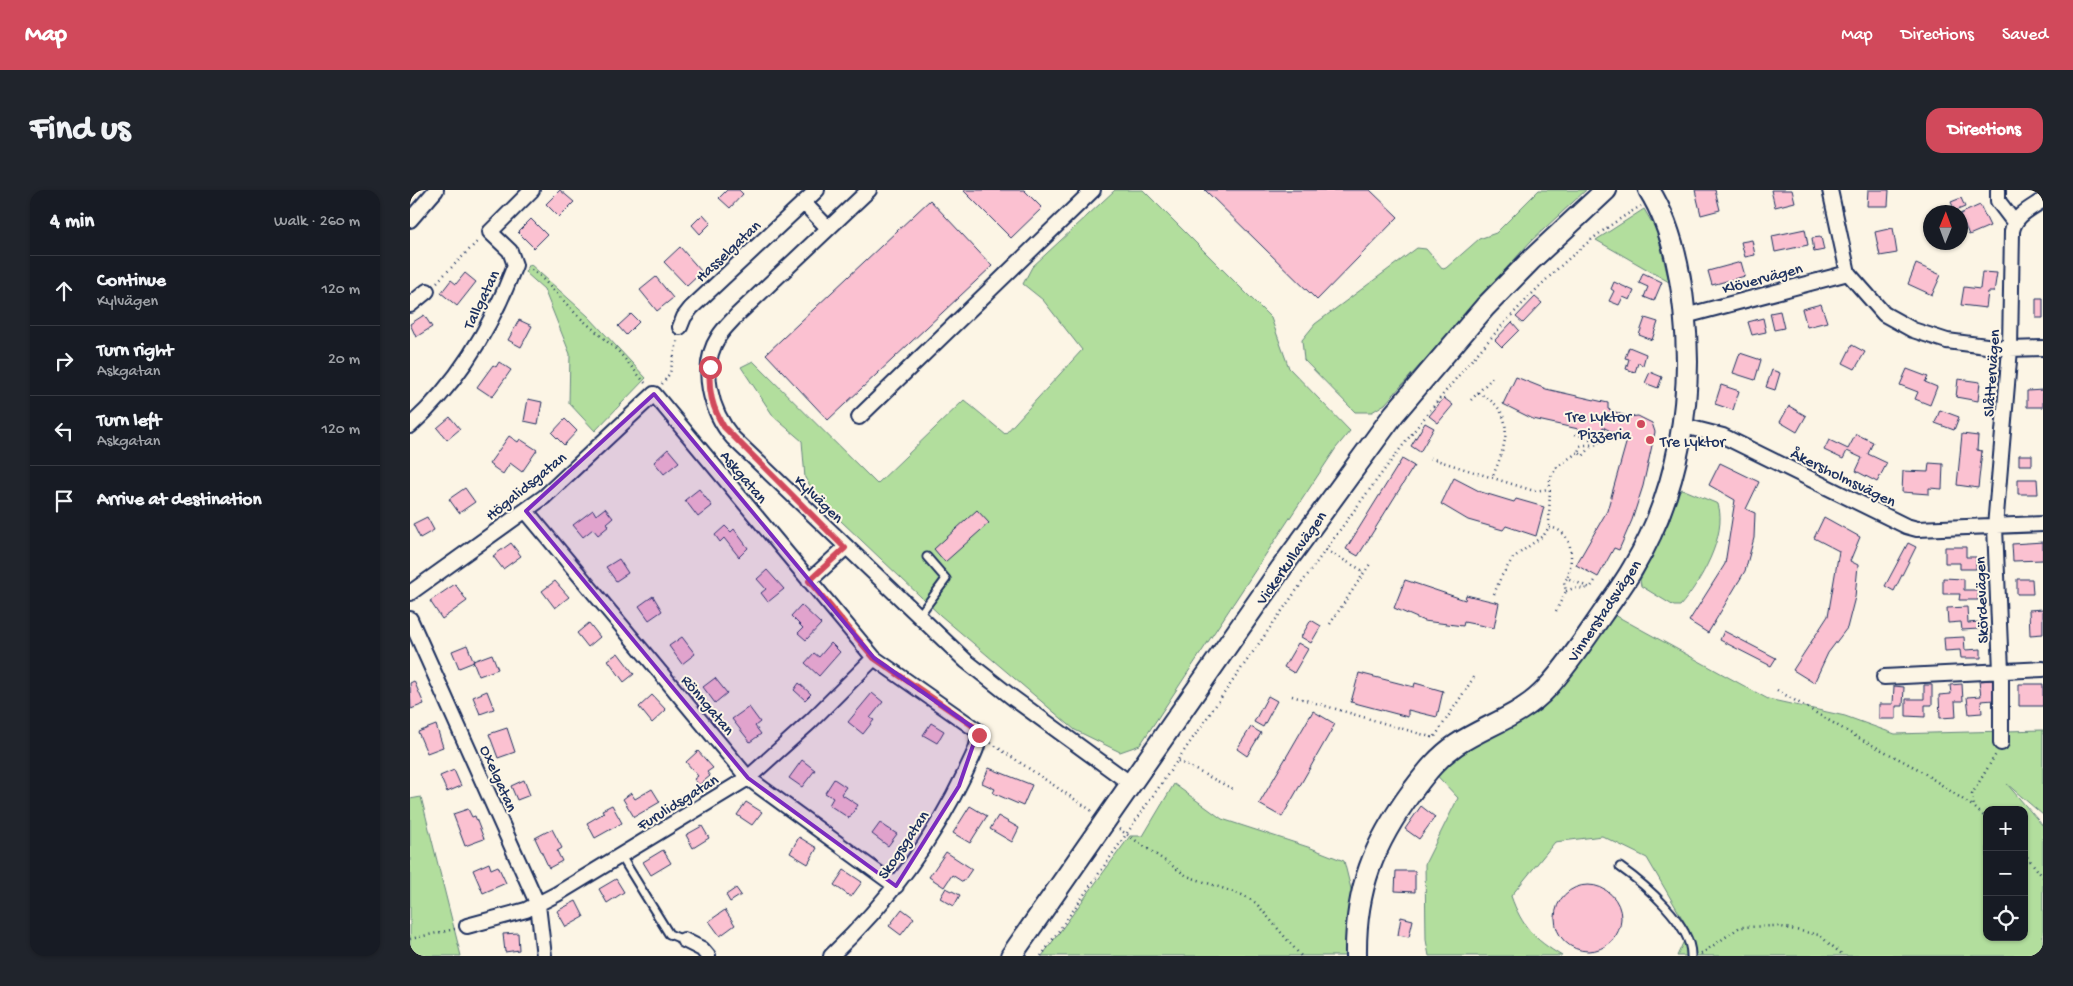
<!DOCTYPE html>
<html lang="en">
<head>
<meta charset="utf-8">
<style>
  :root { --surface:#171b24; --page:#20242c; --text:#f1f3f6; --muted:#9ea1a6; --line:#363941; --accent:#d1495b }
  body { margin:0; font-family:"Gochi Hand",sans-serif; background:var(--page); color:var(--text) }
  .controls { position:absolute; right:15px; bottom:15px; display:grid; overflow:hidden; border-radius:10px; box-shadow:0 1px 4px #0004 }
  .controls button { width:45px; height:45px; display:grid; place-items:center; padding:0; border:0; border-bottom:1px solid var(--line); background:var(--surface); color:var(--text); font:25px sans-serif }
  .compass { position:absolute; left:1513px; top:15px; width:45px; height:45px; border-radius:50%; background:var(--surface); box-shadow:0 1px 4px #0004; rotate:1deg }
  .stop { position:absolute; width:15px; height:15px; margin:-11px; border:4px solid #d1495b; border-radius:50%; background:#fff }
  .stop.end { background:#d1495b; border-color:#fff; box-shadow:0 1px 5px #0008 }
  .list { margin:0; padding:0; list-style:none }
  h2 { display:flex; justify-content:space-between; align-items:center; height:65px; margin:0; padding:0 20px; font-size:21px }
  h2 small { font-size:16px; font-weight:400; color:var(--muted) }
  .list li { display:grid; grid-template-columns:32px 1fr auto; gap:15px; align-items:center; box-sizing:border-box; height:70px; padding:0 20px; border-top:1px solid var(--line) }
  .list b { display:block; font-size:19px; white-space:nowrap }
  .list p { margin:0; font-size:16px; white-space:nowrap; color:var(--muted) }
  .list em { font-size:16px; font-style:normal; color:var(--muted) }
  .icon { flex:none; width:28px; height:28px; fill:none; stroke:currentColor; stroke-width:2; stroke-linecap:round; stroke-linejoin:round }
  .map { position:relative; flex:none; width:1633px; height:766px; overflow:hidden; border-radius:15px }
  header { display:flex; align-items:center; gap:30px; box-sizing:border-box; height:70px; padding:0 25px; background:var(--accent); color:#fff }
  header strong { font-size:24px }
  nav { display:flex; gap:28px; margin-inline-start:auto; font-size:18px }
  .intro { display:flex; align-items:center; justify-content:space-between; box-sizing:border-box; height:120px; padding:0 30px }
  h1 { margin:0; font-size:35px }
  .button { padding:12px 22px; border-radius:15px; background:var(--accent); color:#fff; font-size:18px; font-weight:700 }
  main { display:flex; gap:30px; padding:0 30px }
  aside { flex:1; background:var(--surface); border-radius:15px; box-shadow:0 1px 4px #0004 }
  .map>svg:first-child { display:block }
  .green { fill:#b2de9d; stroke:#66867e; fill-rule:evenodd }
  .building { fill:#fbc1d1; stroke:#1b2f5e }
  .lines { fill:none; stroke-linecap:round; stroke-linejoin:round }
  .lane-casing { stroke:#1b2f5e; stroke-width:11 }
  .street-casing { stroke:#1b2f5e; stroke-width:18 }
  .secondary-casing { stroke:#1b2f5e; stroke-width:24 }
  .path { stroke:#1b2f5e; stroke-width:2.5; stroke-dasharray:1 4; stroke-linecap:butt }
  .lane { stroke:#fcf5e5; stroke-width:7 }
  .street { stroke:#fcf5e5; stroke-width:14 }
  .secondary { stroke:#fcf5e5; stroke-width:20 }
  .route { stroke:#d1495b; stroke-width:6 }
  .marked { fill:#7b2cbf; fill-opacity:0.2; stroke:#7b2cbf; stroke-width:4; stroke-linejoin:round }
  .poi-dot { fill:#d1495b; stroke:#fcf5e5; stroke-width:2 }
  .labels { text-anchor:middle; stroke-width:4; stroke-linejoin:round; paint-order:stroke }
  .street-label { font-size:16px; fill:#1b2f5e; stroke:#fcf5e5 }
  .poi-label { font-size:16px; fill:#1b2f5e; stroke:#fcf5e5; text-anchor:end }
</style>
</head>
<body>
<header>
<strong>Map</strong>
<nav><a>Map</a><a>Directions</a><a>Saved</a></nav>
</header>
<div class="intro"><h1>Find us</h1><a class="button">Directions</a></div>
<main>
<aside>
<h2>4 min<small>Walk · 260 m</small></h2>
<ul class="list">
<li><svg class="icon" aria-label="ahead" viewBox="0 0 24 24"><path d="M12 20V5M6 11l6-6 6 6"/></svg><div><b>Continue</b><p>Kylvägen</p></div><em>120 m</em></li>
<li><svg class="icon" aria-label="right" viewBox="0 0 24 24"><path d="M7 20v-9h11M14 6l5 5-5 5"/></svg><div><b>Turn right</b><p>Askgatan</p></div><em>20 m</em></li>
<li><svg class="icon" aria-label="left" viewBox="0 0 24 24"><path d="M17 20v-9H6M10 6l-5 5 5 5"/></svg><div><b>Turn left</b><p>Askgatan</p></div><em>120 m</em></li>
<li><svg class="icon" aria-label="arrive" viewBox="0 0 24 24"><path d="M6 21V4h12l-3 4 3 4H6"/></svg><div><b>Arrive at destination</b></div></li>
</ul>
</aside>
<div class="map">
<svg width="1633" height="766" viewBox="0 0 1633 766">
  <rect width="100%" height="100%" fill="#fcf5e5"/>
  <filter id="ink" filterUnits="userSpaceOnUse"><feTurbulence type="fractalNoise" baseFrequency=".02" numOctaves="2"/><feDisplacementMap in="SourceGraphic" scale="10" xChannelSelector="R" yChannelSelector="G"/><feConvolveMatrix kernelMatrix="1 2 1 2 8 2 1 2 1" color-interpolation-filters="sRGB"/></filter>
  <g filter="url(#ink)">
    <path class="green" d="M705 0H733L861 128 879 178 940 241 926 258 730 555 710 562 665 540 530 425 412 313 395 288 392 251 364 227 331 177 343 171 467 294 554 210 595 244 672 160 633 110 613 94 622 77Z
      M1129 0H1176L1121 51 975 214 962 222H945L894 170 892 150 905 134 1007 58 1016 59 1033 79 1036 78 1069 49 1086 43Z
      M1234 19 1247 41 1259 92 1186 50Z
      M120 74 178 126 236 188 185 241 159 213 160 164 134 99 115 82Z
      M1272 299 1308 314C1318 345 1290 393 1270 416H1264L1231 396 1230 390 1259 332 1267 303Z
      M1192 418 1358 509 1435 526 1485 544 1633 540V625L1597 594 1633 636V766H1267L1279 740 1237 668 1192 646 1145 652 1101 706C1112 737 1124 749 1152 766H1019L1016 750 1015 674 1048 608 1019 577 1118 505ZM1577 620H1614V747H1577Z
      M764 594 812 629 901 658 934 671 949 731 947 766H632L720 646H733Z
      M11 607 51 766H0V609Z"/>
    <path class="building" d="M150 0 164 12 149 27 136 14Z
      M317 0H329L333 4 320 18 309 8Z
      M553 0H614L632 18 601 48Z
      M795 0H960L988 27 907 110Z
      M1285 0H1305L1310 20 1291 25Z
      M1361 0H1382L1385 12 1365 17Z
      M1458 0H1479L1478 16H1457Z
      M1551 8 1555 17 1545 21 1541 12Z
      M520 10 582 76 418 230 356 164Z
      M1570 15 1580 36 1559 45 1550 24Z
      M293 24 301 33 290 44 282 35Z
      M121 29 137 45 124 58 108 42Z
      M1483 38 1487 63 1470 66 1465 42Z
      M1395 39 1398 55 1365 62 1362 46Z
      M1411 47 1414 60 1404 62 1402 48Z
      M1342 50 1345 65 1335 67 1331 52Z
      M270 57 292 82 277 96 254 72Z
      M1331 72 1335 86 1302 95 1298 81Z
      M1506 74 1531 85 1522 105 1498 94Z
      M1572 82 1587 83 1584 102H1578L1576 118 1551 115 1554 97 1570 99Z
      M55 83 66 92 47 116 31 103 41 90 46 94Z
      M1233 83 1252 92 1244 111 1234 107 1238 97 1229 93Z
      M246 87 263 108 247 121 230 100Z
      M1204 92 1224 101 1220 110 1213 107 1209 115 1199 111 1204 101 1201 99Z
      M1125 107 1132 113 1113 133 1106 127Z
      M1626 108H1633V128H1626Z
      M1411 114 1417 132 1397 137 1392 119Z
      M1370 121 1374 138 1364 140 1360 123Z
      M221 124 229 132 216 145 208 136Z
      M14 125 22 137 6 147 0 134Z
      M1235 128 1248 132 1242 150 1229 145Z
      M1353 128 1356 142 1342 145 1338 132Z
      M109 130 122 136 111 157 98 150Z
      M1102 132 1109 140 1092 157 1085 150Z
      M1442 155 1455 162 1445 179 1433 173Z
      M1219 157 1236 164 1233 175 1228 173 1225 182 1216 179 1219 169 1215 168Z
      M1330 163 1351 170 1345 190 1323 183Z
      M89 172 101 180 82 207 67 197 83 175 86 177Z
      M1497 179 1518 187 1515 192 1527 197 1520 215 1505 209 1508 202 1490 195Z
      M1362 180 1370 183 1365 200 1356 197Z
      M1240 182 1252 187 1248 198 1235 193Z
      M1106 187 1136 199 1198 213V219L1218 227 1228 226 1242 233 1245 242 1233 296 1222 330 1209 360 1204 358 1188 387 1166 375 1197 321 1217 250 1193 237 1191 244 1123 229 1093 214Z
      M1548 189 1570 192 1568 211 1546 207Z
      M1311 195 1329 201 1323 220 1305 214Z
      M1633 200V217H1617V201Z
      M1034 208 1043 215 1028 233 1019 226Z
      M118 209 132 212 128 234 114 231Z
      M1379 216 1396 226 1387 242 1370 232Z
      M1530 220 1549 227 1544 240 1525 233Z
      M40 227 50 239 37 250 27 238Z
      M155 229 167 241 154 255 142 243Z
      M1015 233 1024 238 1010 262 1001 256Z
      M1446 244 1463 252 1458 264 1477 273 1467 292 1446 281 1452 268 1437 261 1433 269 1414 260 1419 250 1438 259Z
      M1552 244 1568 246 1567 260 1572 261 1568 298 1547 295Z
      M99 246 108 252 110 249 127 260 112 282 100 273 93 284 79 274Z
      M258 259 269 272 254 284 244 272Z
      M1609 265H1622V275H1609Z
      M992 269 1004 276 948 366 936 359Z
      M1310 273 1349 292 1336 319 1345 323 1344 348 1335 381 1298 443 1279 431 1315 374 1325 310 1299 295Z
      M1519 273 1533 274 1532 299 1519 298V304L1492 302 1493 281 1518 282Z
      M1044 288 1071 302 1104 312 1106 309 1134 317 1126 346 1096 336 1093 340 1058 330 1031 314Z
      M1608 289H1627L1628 304H1608Z
      M55 298 65 312 49 323 39 309Z
      M289 299 302 316 288 327 275 310Z
      M195 318 203 328 197 333 199 336 188 345 183 339 173 347 163 335 183 320 186 325Z
      M567 320 579 333 535 372 524 359Z
      M17 327 24 340 10 348 3 334Z
      M1414 327 1450 347 1440 371 1448 375 1445 407 1437 438 1418 463 1404 493 1383 480 1418 426 1429 361 1404 348Z
      M315 336 321 342 324 339 338 358 329 367 314 348 310 352 305 345Z
      M1633 352V370L1603 371 1602 354Z
      M101 353 111 366 93 379 83 366Z
      M1498 353 1506 357 1484 401 1475 396Z
      M1535 357H1556V367H1566V379H1550V373H1535Z
      M209 369 218 383 206 391 196 377Z
      M357 380 374 399 358 412 351 403 356 399 347 389Z
      M1533 388 1554 389V400H1568V410H1549L1550 404H1533Z
      M1607 389H1622L1623 404H1607Z
      M995 390 1055 410 1056 405 1089 413 1084 438 1054 432 1053 436 1014 431 984 418Z
      M145 391 159 407 145 418 132 401Z
      M45 394 57 411 32 429 20 411Z
      M243 406 252 421 239 430 229 416Z
      M391 415 411 434 396 450 388 443 393 438 381 426Z
      M1557 417 1558 433 1569 432V439L1552 440 1551 432 1538 433 1537 418Z
      M1633 419V444L1620 445 1619 420Z
      M901 430 911 436 901 453 891 447Z
      M179 433 190 447 178 457 167 443Z
      M1314 441 1366 468 1361 476 1310 450Z
      M272 447 285 464 272 474 259 456Z
      M1554 447 1555 460 1571 459V468H1551L1550 460 1535 461 1534 448Z
      M421 453 430 462 409 486 395 473 404 463 409 467Z
      M888 453 898 459 884 483 874 477Z
      M57 455 64 472 49 478 42 461Z
      M208 463 224 484 214 492 198 470Z
      M82 464 88 479 69 486 63 471Z
      M949 483 1004 497 1005 493 1033 501 1027 527 998 520V527L941 512Z
      M305 488 317 503 305 513 293 497Z
      M1583 490 1584 510 1571 511 1572 523 1559 524 1557 507 1571 506 1569 491Z
      M4 491 14 514 1 519 0 493Z
      M389 493 401 504 395 510 384 500Z
      M1552 494 1553 511H1545L1546 527 1530 528 1529 505 1541 504 1540 495Z
      M1609 494H1633V516H1609Z
      M1514 495H1522V515H1515V527L1496 526V509H1514Z
      M1484 496 1494 497 1493 516H1486V529H1469V514H1483Z
      M77 501 84 519 70 524 63 507Z
      M462 503 473 512 460 528 464 530 453 544 438 532Z
      M242 505 256 520 242 533 229 517Z
      M858 506 867 511 853 537 844 532Z
      M339 517 350 532 345 536 351 544 340 552 322 529Z
      M903 521 925 534 872 627 849 614Z
      M521 533 534 541 527 553 513 545Z
      M26 535 33 557 17 563 8 542Z
      M841 537 851 543 837 566 827 559Z
      M97 538 105 562 88 568 79 544Z
      M288 561 303 578 297 582 300 586 289 595 284 589 288 586 276 572Z
      M392 570 405 580 392 597 379 588Z
      M579 578 622 595 613 616 583 603 585 599 572 593Z
      M44 580 51 596 37 602 30 586Z
      M424 589 436 597 431 604 448 615 439 628 419 615 423 608 415 603Z
      M114 590 120 605 107 610 101 596Z
      M242 599 250 612 224 627 213 609 221 603 225 609Z
      M336 612 352 622 342 635 327 625Z
      M202 615 212 633 185 648 177 633 194 623 192 620Z
      M560 616 577 626 560 653 543 643Z
      M1011 616 1025 627 1009 649 995 639Z
      M58 619 62 627 65 626 74 649 55 656 43 624Z
      M588 626 609 638 602 652 580 639Z
      M470 633 487 644 478 656 462 644Z
      M292 636 299 648 283 658 276 645Z
      M142 639 152 658 147 661 152 671 139 678 125 648Z
      M389 647 407 658 398 674 380 663Z
      M253 660 261 673 241 685 233 672Z
      M536 662 562 679 553 692 542 685 534 697 519 687Z
      M79 673 81 679 88 676 96 693 73 703 63 680Z
      M434 680 452 692 441 707 424 695Z
      M986 681H1005V702L985 701Z
      M206 689 214 702 197 713 189 699Z
      M1145 728a33 33 0 1 1 66 0a33 33 0 1 1-66 0Z
      M326 698 331 705 320 712 316 705Z
      M536 698 550 705 544 716 530 708Z
      M166 711 174 727 156 737 147 721Z
      M492 719 504 728 491 745 479 736Z
      M315 720 325 735 310 746 299 731Z
      M991 727 1003 730 999 747 988 745Z
      M108 743 109 760 95 762 93 744Z"/>
    <g class="lines">
      <defs>
        <path id="lane" d="M508 427 536 389 517 367
          M211 666 259 744 274 750
          M1210 677C1234 694 1282 734 1281 766"/>
        <path id="street" d="M459 0 327 125C321 132 314 138 309 146 288 178 301 222 323 248L556 471 603 508 721 594
          M1420 0 1438 83 1474 124 1503 140 1537 151 1600 159 1633 158
          M1588 0V11L1604 32
          M394 13 418 38
          M0 30 26 0
          M0 115 17 101
          M1275 126 1438 83
          M270 137 274 127 281 118 407 0
          M449 227 683 0
          M0 236C49 192 82 136 105 75L100 61 80 42 122 0
          M1274 236 1313 246 1496 336 1507 339 1633 334
          M116 321 338 588 486 696
          M399 391 435 358
          M0 403 134 307 244 204 464 468 568 541C571 554 561 569 556 581 523 651 477 713 421 766
          M0 429 128 715 134 766
          M1474 487 1633 479
          M1591 553V481L1585 337 1600 159 1602 41C1605 25 1620 19 1633 10
          M57 736 116 720 147 704 338 588 400 532 464 468
          M274 750 292 759 298 766"/>
        <path id="secondary" d="M601 766 870 380 984 224 1075 117 1120 71 1196 0
          M946 766C945 699 964 653 1003 600 1016 583 1028 567 1046 555 1076 535 1112 526 1137 498 1158 475 1175 449 1193 423 1203 408 1214 394 1223 378 1269 301 1284 208 1274 119 1270 79 1261 35 1239 0"/>
      </defs>
      <use href="#lane" class="lane-casing"/>
      <use href="#street" class="street-casing"/>
      <use href="#secondary" class="secondary-casing"/>
      <path class="path" d="M117 77 130 86 166 124 209 162 236 194
        M27 92 69 50
        M252 194 260 183 268 148
        M1068 203C1109 222 1096 255 1082 288
        M1061 210 1085 185
        M1165 244 1192 253 1210 246
        M1181 257 1173 266 1168 262 1170 256C1176 254 1183 256 1190 253
        M1020 268 1124 301 1139 299
        M1139 337C1164 341 1164 369 1157 388L1180 398 1187 388
        M916 360 955 382
        M1156 401 1164 398 1179 399
        M1084 404 1091 387 1103 368 1134 345 1139 337 1140 288 1147 277 1168 262
        M1146 421 1156 401 1154 392 1157 388
        M920 434 960 374
        M1367 500 1447 547 1508 579 1564 617
        M882 506 1024 548 1064 487
        M581 553 682 621
        M768 571 823 599
        M1577 629 1564 617 1562 604 1586 564
        M709 639 777 686 832 705 846 713 891 766
        M1614 663 1633 687
        M0 749 45 739
        M1291 764 1330 737 1367 736 1409 745 1434 766
        M631 766C733 622 831 476 935 333 984 266 1033 201 1089 139 1132 92 1175 48 1231 16"/>
      <use href="#lane" class="lane"/>
      <use href="#street" class="street"/>
      <use href="#secondary" class="secondary"/>
    </g>
  </g>
  <g class="lines" filter="url(#ink)">
    <path class="route" d="M300 177C298 200 302 218 314 237L435 358 399 391 464 468 566 538 569 545"/>
  </g>
  <path class="marked" d="M244 204 464 468 568 541 549 596 486 696 338 588 116 321Z"/>
  <g class="poi-dot">
    <circle cx="1231" cy="234" r="5"/>
    <circle cx="1240" cy="250" r="5"/>
  </g>
  <g class="labels">
    <g class="street-label">
      <text transform="translate(317 60) rotate(-43)" y="6">Hasselgatan</text>
      <text transform="translate(1352 87) rotate(-15)" y="6">Klövervägen</text>
      <text transform="translate(70 109) rotate(-64)" y="6">Tallgatan</text>
      <text transform="translate(1580 183) rotate(-86)" y="6">Slåttervägen</text>
      <text transform="translate(335 286) rotate(50)" y="6">Askgatan</text>
      <text transform="translate(1434 286) rotate(26)" y="6">Åkersholmsvägen</text>
      <text transform="translate(115 295) rotate(-39)" y="6">Högalidsgatan</text>
      <text transform="translate(410 308) rotate(44)" y="6">Kylvägen</text>
      <text transform="translate(880 367) rotate(-55)" y="6">Vickerkullavägen</text>
      <text transform="translate(1570 410) rotate(-92)" y="6">Skördevägen</text>
      <text transform="translate(1193 420) rotate(-56)" y="6">Vinnerstadsvägen</text>
      <text transform="translate(299 514) rotate(50)" y="6">Rönngatan</text>
      <text transform="translate(90 588) rotate(66)" y="6">Oxelgatan</text>
      <text transform="translate(267 611) rotate(-32)" y="6">Furulidsgatan</text>
      <text transform="translate(492 654) rotate(-56)" y="6">Skogsgatan</text>
    </g>
    <g class="poi-label">
      <text x="1221" y="231">Tre Lyktor<tspan x="1221" dy="18">Pizzeria</tspan></text>
      <text x="1250" y="256" text-anchor="start">Tre Lyktor</text>
    </g>
  </g>
</svg>
<div class="controls">
<button>+</button>
<button>−</button>
<button><svg class="icon" aria-label="locate" viewBox="0 0 24 24"><circle cx="12" cy="12" r="6"/><path d="M12 2v4M12 18v4M2 12h4M18 12h4"/></svg></button>
</div>
<svg class="compass" viewBox="-18 -18 36 36"><path d="M0-13l5 13h-10z" fill="#e53935"/><path d="M0 13l5-13h-10z" fill="#9ea1a6"/></svg>
<div class="stop" style="left:300px;top:177px"></div>
<div class="stop end" style="left:569px;top:545px"></div>
</div>
</main>
</body>
</html>
